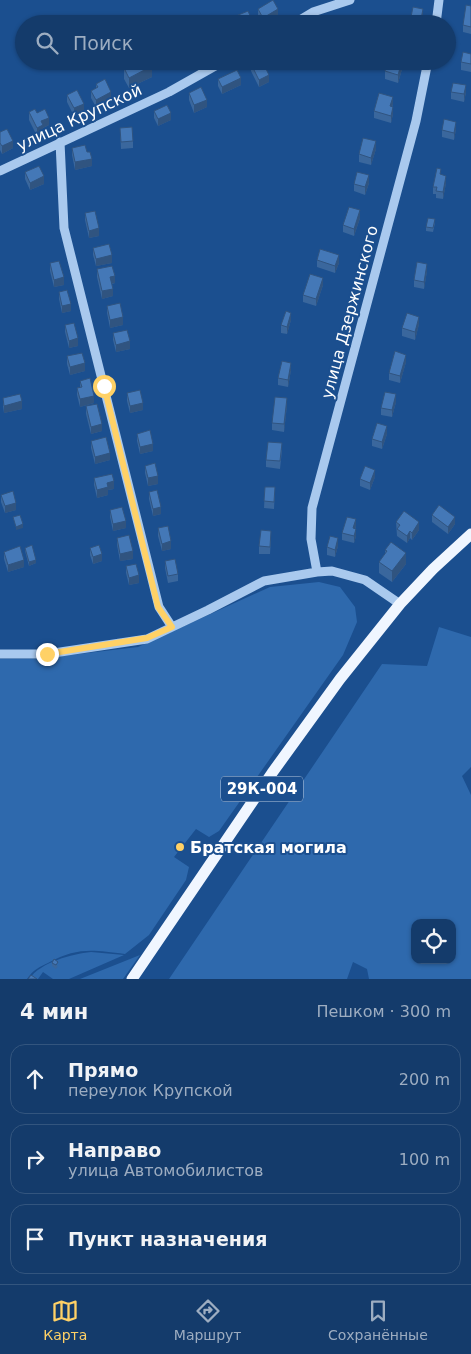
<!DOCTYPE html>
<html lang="ru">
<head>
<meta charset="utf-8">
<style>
  :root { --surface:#143b6b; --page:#214673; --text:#f1f3f6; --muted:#9dadc1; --line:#33557e; --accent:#ffd166 }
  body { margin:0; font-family:"DejaVu Sans",sans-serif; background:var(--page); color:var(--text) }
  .controls { position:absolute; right:15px; bottom:15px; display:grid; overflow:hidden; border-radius:10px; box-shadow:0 1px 4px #0004 }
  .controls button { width:45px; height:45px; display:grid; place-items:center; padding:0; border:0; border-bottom:1px solid var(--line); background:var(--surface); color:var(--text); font:25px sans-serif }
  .stop { position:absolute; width:15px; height:15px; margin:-11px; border:4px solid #ffd166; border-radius:50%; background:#fff }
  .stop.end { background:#ffd166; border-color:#fff; box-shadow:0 1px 5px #0008 }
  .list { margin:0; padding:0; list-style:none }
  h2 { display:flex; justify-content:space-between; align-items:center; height:65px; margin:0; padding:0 20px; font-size:21px }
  h2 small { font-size:16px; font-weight:400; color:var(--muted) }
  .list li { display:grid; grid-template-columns:32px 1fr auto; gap:15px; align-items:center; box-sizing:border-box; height:70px; margin:0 10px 10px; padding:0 10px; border:1px solid var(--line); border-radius:15px }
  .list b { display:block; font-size:19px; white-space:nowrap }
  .list p { margin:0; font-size:16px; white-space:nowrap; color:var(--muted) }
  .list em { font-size:16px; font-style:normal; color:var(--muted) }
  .icon { flex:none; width:28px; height:28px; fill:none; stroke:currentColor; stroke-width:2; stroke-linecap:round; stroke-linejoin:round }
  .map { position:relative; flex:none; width:471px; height:979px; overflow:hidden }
  .search { position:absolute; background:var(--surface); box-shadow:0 1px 4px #0004; left:15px; right:15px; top:15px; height:55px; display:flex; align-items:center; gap:12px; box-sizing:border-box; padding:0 18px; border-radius:28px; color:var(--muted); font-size:19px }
  .sheet { height:305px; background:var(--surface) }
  nav { display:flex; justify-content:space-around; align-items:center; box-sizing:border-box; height:70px; border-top:1px solid var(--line); background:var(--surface); font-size:14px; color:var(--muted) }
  nav a { display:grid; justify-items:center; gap:2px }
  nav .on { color:var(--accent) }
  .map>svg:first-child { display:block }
  .green { fill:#2e69ad; fill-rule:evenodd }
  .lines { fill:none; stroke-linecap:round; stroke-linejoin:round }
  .minor { stroke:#a9c9ee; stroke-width:9 }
  .major { stroke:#f0f6ff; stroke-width:11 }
  .wall { fill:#3a679d }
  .shaded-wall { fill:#305480 }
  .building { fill:#4478b7; stroke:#305480 }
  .route { stroke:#ffd166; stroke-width:6 }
  .poi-dot { fill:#ffd166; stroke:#1b4f8f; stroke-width:2 }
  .labels { text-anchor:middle; stroke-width:4; stroke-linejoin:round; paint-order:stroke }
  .shield { fill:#1b4f8f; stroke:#bbcadd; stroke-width:1 }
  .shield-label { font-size:15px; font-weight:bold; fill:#fff }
  .street-label { font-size:16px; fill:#fff; stroke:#1b4f8f }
  .poi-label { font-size:16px; font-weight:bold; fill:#fff; stroke:#1b4f8f; text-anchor:start }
</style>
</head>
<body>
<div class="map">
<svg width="471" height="979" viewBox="0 0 471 979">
  <rect width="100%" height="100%" fill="#1b4f8f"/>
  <path class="green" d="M319 582 340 587 355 607 357 622 343 655 219 831 209 837 196 829 174 857 189 867 186 880 149 935 125 954C92 950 78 947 48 963 39 967 33 970 27 979H0V659H36L138 647 270 587Z
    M439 627 471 637V767L462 776 471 795V979H369L367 969 353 962 347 979H169L382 664 427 666ZM415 923H452V960H415Z
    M91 952 124 955 69 979H53L43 972 38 979H29C41 962 72 954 91 952Z
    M140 955 123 979H80Z"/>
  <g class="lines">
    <path class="minor" d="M293 24 313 12 350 0
      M436 24 439 0
      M60 142 64 228 159 607 172 627
      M0 171 169 92 224 61
      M317 572 311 539 312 508 416 121 428 61
      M0 654H47L147 639 208 610 264 581 317 572 332 571 365 580 400 604"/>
    <path class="major" d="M132 979 272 773 340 679 400 604 433 569 471 534"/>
  </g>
  <path class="wall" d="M471 6V34L463 32V25Z
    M258 9 278 17 265 24H262L258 16Z
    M471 54V72L461 70V62Z
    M131 61 152 77 129 88 124 79V68L131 65Z
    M165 61H184V63L169 69Z
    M403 61V66L398 83 385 79V71Z
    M251 64 269 82 259 87 251 71Z
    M218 79 241 85 222 94 218 86Z
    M96 84 111 100 96 107 91 98V91L96 88Z
    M451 92H466L464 102 451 99Z
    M189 93 207 107 194 113 189 100Z
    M67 95 84 111 74 116 67 102Z
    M393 104 392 107 393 114 391 123 374 118V111Z
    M154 111 171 120 158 126 154 118Z
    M29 112 37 113 49 125 43 128V132L37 136 29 120Z
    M120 128 133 141V148L121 149Z
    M456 129 454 140 442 137V130Z
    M0 132 13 148 2 154 0 150Z
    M72 148 87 152 92 166 75 170 72 155Z
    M376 149 371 165 359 162V154Z
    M25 172 44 184 30 190 25 179Z
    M441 175 446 183 443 199 436 198V194H433V187Z
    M369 183 365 195 354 191V184Z
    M85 213 99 236 89 238 85 220Z
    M360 218 354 236 343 232V225Z
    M435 223 433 232 426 231V227Z
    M93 248 112 263 96 266 93 255Z
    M317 260 339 263 335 273 317 267Z
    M50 263 64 285 54 287 50 271Z
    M97 269 115 283 112 284 113 296 102 299 97 277Z
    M427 271 424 289 414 287V280Z
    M323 285 316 306 303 302V295Z
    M59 292 71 311 62 313 59 299Z
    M107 306 123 325 110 328 107 313Z
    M291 320 287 334 281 333V325Z
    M419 324 415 340 402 336V328Z
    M65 325 78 346 69 348 65 332Z
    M113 333 130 349 116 352 113 340Z
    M67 356 85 371 70 375 67 364Z
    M406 362 400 383 389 380V373Z
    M291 370 288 387 278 385V378Z
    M80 381 94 403 80 407 77 395V388L80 387Z
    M127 393 143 410 130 413 127 401Z
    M3 398 22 409 4 413 3 406Z
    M396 402 392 417 381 415V408Z
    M287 405 284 432 272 430V423Z
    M86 406 102 431 91 434 86 414Z
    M137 434 153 451 140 454 137 441Z
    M387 434 382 449 372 446V439Z
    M91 441 110 460 95 464 91 448Z
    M282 450 280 469 266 467V460Z
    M145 466 158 484 148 486 145 473Z
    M375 477 370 490 360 486V479Z
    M94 478 114 489 108 490V495L97 498 94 485Z
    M265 487H275L274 509 264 508Z
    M149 492 161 514 153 516 149 499Z
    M1 495 16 510 5 513 1 502Z
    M110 510 126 528 113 531 110 517Z
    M432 515 455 524 448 534 432 522Z
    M396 522 419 530 412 540 410 538 407 543 397 536Z
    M356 526 355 529 356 536 354 543 342 540V533Z
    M158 528 171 549 162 551 158 536Z
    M117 538 133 559 120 561 117 545Z
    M271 538 270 554H259V546Z
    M338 546 335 557 327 555V547Z
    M25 548 36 563 29 566 25 551Z
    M90 548 102 561 93 564 90 555Z
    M385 550 406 564 392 582 379 573V562L385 554Z
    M4 552 24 567 8 572 4 559Z
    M165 561 178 574V581L168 583 165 568Z
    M126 566 139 583 129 585 126 573Z
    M52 963 58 966 56 969 52 966Z"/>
  <path class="shaded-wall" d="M278 9V17L265 24H263V18Z
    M423 9V17L422 24H420Z
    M252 20V24H242Z
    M170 61H184V63L169 69V62Z
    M402 61H403V66L398 83V75Z
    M152 66V77L129 88V78Z
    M269 75V82L259 87V80Z
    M241 78V85L222 94V87Z
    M466 85V92L464 102V94Z
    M111 92V100L96 107V100Z
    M393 97V104L390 113V106Z
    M207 100V107L194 113V105Z
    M84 104V111L74 116V108Z
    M393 107V114L391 123V116Z
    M171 113V120L158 126V119Z
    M49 118V125L43 128V132L37 136V128L41 121Z
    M456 122V129L454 140V133Z
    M13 141V148L2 154V146Z
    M376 141V149L371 165V158Z
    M92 159V166L75 170V162Z
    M369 175V183L365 195V187Z
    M44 176V184L30 190V183Z
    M446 176V183L443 199V192Z
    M360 210V218L354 236V229Z
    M99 228V236L89 238V231Z
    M112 255V263L96 266V259Z
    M339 255V263L335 273V266Z
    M427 264V271L424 289V282Z
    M115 276V283L110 284V277Z
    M64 277V285L54 287V280Z
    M323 278V285L316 306V299Z
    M113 289V296L102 299V291Z
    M71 304V311L62 313V306Z
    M291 313V320L287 334V327Z
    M123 317V325L110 328V320Z
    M419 317V324L415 340V332Z
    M78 338V346L69 348V341Z
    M130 341V349L116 352V345Z
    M406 355V362L400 383V376Z
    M85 363V371L70 375V367Z
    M291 363V370L288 387V380Z
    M396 394V402L392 417V410Z
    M94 396V403L80 407V399Z
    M287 398V405L284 432V424Z
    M22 401V409L4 413V406Z
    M143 403V410L130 413V406Z
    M102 424V431L91 434V427Z
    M387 426V434L382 449V442Z
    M153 444V451L140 454V447Z
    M110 453V460L95 464V457Z
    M375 470V477L370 490V483Z
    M158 476V484L148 486V478Z
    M114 481V489L108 490V495L97 498V490L107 483Z
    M16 503V510L5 513V506Z
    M161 507V514L153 516V509Z
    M455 517V524L448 534V527Z
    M356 519V526L353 535V528Z
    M126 521V528L113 531V524Z
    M419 522V530L412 540V533Z
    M23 524V528L16 530V527Z
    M356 529V536L354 543V536Z
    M410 531V538L407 543V536Z
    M338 538V546L335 557V550Z
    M171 541V549L162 551V544Z
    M133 551V559L120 561V554Z
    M406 553V564L392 582V571Z
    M102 554V561L93 564V557Z
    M24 560V567L8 572V565Z
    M36 560V563L29 566V562Z
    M139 575V583L129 585V578Z"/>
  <path class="building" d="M273 0 278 9 263 18 258 9Z
    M466 5 471 6V27L463 25Z
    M413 7 423 9 420 24 410 22Z
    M248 11 252 20 242 24H234L231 18Z
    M226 20 228 24H220Z
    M463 52 471 54V64L461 62Z
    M131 61H150L152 66 129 78 124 68 133 64Z
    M256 61H262L269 75 259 80 251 64Z
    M387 61H402L398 75 385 71Z
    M237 70 241 78 222 87 218 79Z
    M105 79 111 92 96 100 91 91 98 87 96 84Z
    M453 83 466 85 464 94 451 92Z
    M201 87 207 100 194 105 189 93Z
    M77 90 84 104 74 108 67 95Z
    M379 93 393 97 390 106 393 107 391 116 374 111Z
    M167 105 171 113 158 119 154 111Z
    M35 109 37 113 45 109 49 118 41 121 43 125 37 128 29 112Z
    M444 119 456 122 454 133 442 130Z
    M132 127 133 141 121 142 120 128Z
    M7 129 13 141 2 146 0 143V132Z
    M363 138 376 141 371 158 359 154Z
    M85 145 87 152H90L92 159 75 162 72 148Z
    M39 166 44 176 30 183 25 172Z
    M437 168 441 169 440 174 446 176 443 192 436 191 437 187H433Z
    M357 172 369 175 365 187 354 184Z
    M349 207 360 210 354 229 343 225Z
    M95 211 99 228 89 231 85 213Z
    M428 218 435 219 433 228 426 227Z
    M109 244 112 255 96 259 93 248Z
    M320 249 339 255 335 266 317 260Z
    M59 261 64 277 54 280 50 263Z
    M417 262 427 264 424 282 414 280Z
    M112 266 115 276 110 277 113 289 102 291 97 269Z
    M310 274 323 278 316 299 303 295Z
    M67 290 71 304 62 306 59 292Z
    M120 303 123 317 110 320 107 306Z
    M286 311 291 313 287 327 281 325Z
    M407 313 419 317 415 332 402 328Z
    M74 323 78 338 69 341 65 325Z
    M127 330 130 341 116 345 113 333Z
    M395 351 406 355 400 376 389 373Z
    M82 353 85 363 70 367 67 356Z
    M282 361 291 363 288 380 278 378Z
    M90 378 94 396 80 399 77 388 82 387 80 381Z
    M140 390 143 403 130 406 127 393Z
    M385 392 396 394 392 410 381 408Z
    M20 394 22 401 4 406 3 398Z
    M275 397 287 398 284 424 272 423Z
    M97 404 102 424 91 427 86 406Z
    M377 423 387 426 382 442 372 439Z
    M150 430 153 444 140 447 137 434Z
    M106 437 110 453 95 457 91 441Z
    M268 442 282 443 280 461 266 460Z
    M155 463 158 476 148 478 145 466Z
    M365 466 375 470 370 483 360 479Z
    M112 474 114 481 107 483 108 487 97 490 94 478Z
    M265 487H275L274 502 264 501Z
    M157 490 161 507 153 509 149 492Z
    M13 491 16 503 5 506 1 495Z
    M439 505 455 517 448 527 432 515Z
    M122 507 126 521 113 524 110 510Z
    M404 511 419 522 412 533 410 531 407 536 397 529 400 525 396 522Z
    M20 515 23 524 16 527 13 517Z
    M347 517 356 519 353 528 356 529 354 536 342 533Z
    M168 526 171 541 162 544 158 528Z
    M261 530 271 531 270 547 259 546Z
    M129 535 133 551 120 554 117 538Z
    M330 536 338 538 335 550 327 547Z
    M391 542 406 553 392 571 379 562 387 551 385 550Z
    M32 545 36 560 29 562 25 548Z
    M99 545 102 554 93 557 90 548Z
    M20 546 24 560 8 565 4 552Z
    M175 559 178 574 168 576 165 561Z
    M136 564 139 575 129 578 126 566Z
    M54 959 58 962 56 965 52 963Z
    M31 975 37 979H28Z"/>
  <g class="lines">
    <path class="route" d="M47 654 147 638 172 627 158 607 104 386"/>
  </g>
  <circle class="poi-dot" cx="180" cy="847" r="5"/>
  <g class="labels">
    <rect class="shield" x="221" y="776.5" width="82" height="25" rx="4"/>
    <g class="shield-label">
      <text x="262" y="794">29К-004</text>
    </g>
    <g class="street-label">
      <text transform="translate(79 117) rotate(-25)" y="6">улица Крупской</text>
      <text transform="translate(349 312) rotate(-75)" y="6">улица Дзержинского</text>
    </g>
    <g class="poi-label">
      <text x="190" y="853">Братская могила</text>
    </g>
  </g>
</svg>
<div class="controls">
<button><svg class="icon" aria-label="locate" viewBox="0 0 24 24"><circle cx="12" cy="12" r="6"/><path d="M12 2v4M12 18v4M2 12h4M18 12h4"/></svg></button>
</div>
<div class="stop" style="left:104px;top:386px"></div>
<div class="stop end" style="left:47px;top:654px"></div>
<div class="search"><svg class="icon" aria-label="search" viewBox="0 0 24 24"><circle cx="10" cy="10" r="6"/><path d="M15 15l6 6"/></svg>Поиск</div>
</div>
<section class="sheet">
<h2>4 мин<small>Пешком · 300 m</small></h2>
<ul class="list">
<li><svg class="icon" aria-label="ahead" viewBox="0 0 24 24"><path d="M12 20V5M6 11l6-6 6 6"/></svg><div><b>Прямо</b><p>переулок Крупской</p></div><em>200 m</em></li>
<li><svg class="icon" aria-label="right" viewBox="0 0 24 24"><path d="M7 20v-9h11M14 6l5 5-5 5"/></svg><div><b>Направо</b><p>улица Автомобилистов</p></div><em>100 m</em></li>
<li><svg class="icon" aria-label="arrive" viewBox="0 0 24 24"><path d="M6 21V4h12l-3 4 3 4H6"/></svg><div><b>Пункт назначения</b></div></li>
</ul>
</section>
<nav>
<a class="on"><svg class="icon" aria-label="map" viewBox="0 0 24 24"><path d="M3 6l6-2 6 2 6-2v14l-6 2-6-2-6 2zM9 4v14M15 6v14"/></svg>Карта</a>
<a><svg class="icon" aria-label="directions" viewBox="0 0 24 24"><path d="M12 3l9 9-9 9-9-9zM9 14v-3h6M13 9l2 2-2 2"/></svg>Маршрут</a>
<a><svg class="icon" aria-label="saved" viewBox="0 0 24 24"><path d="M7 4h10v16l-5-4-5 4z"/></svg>Сохранённые</a>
</nav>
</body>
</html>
